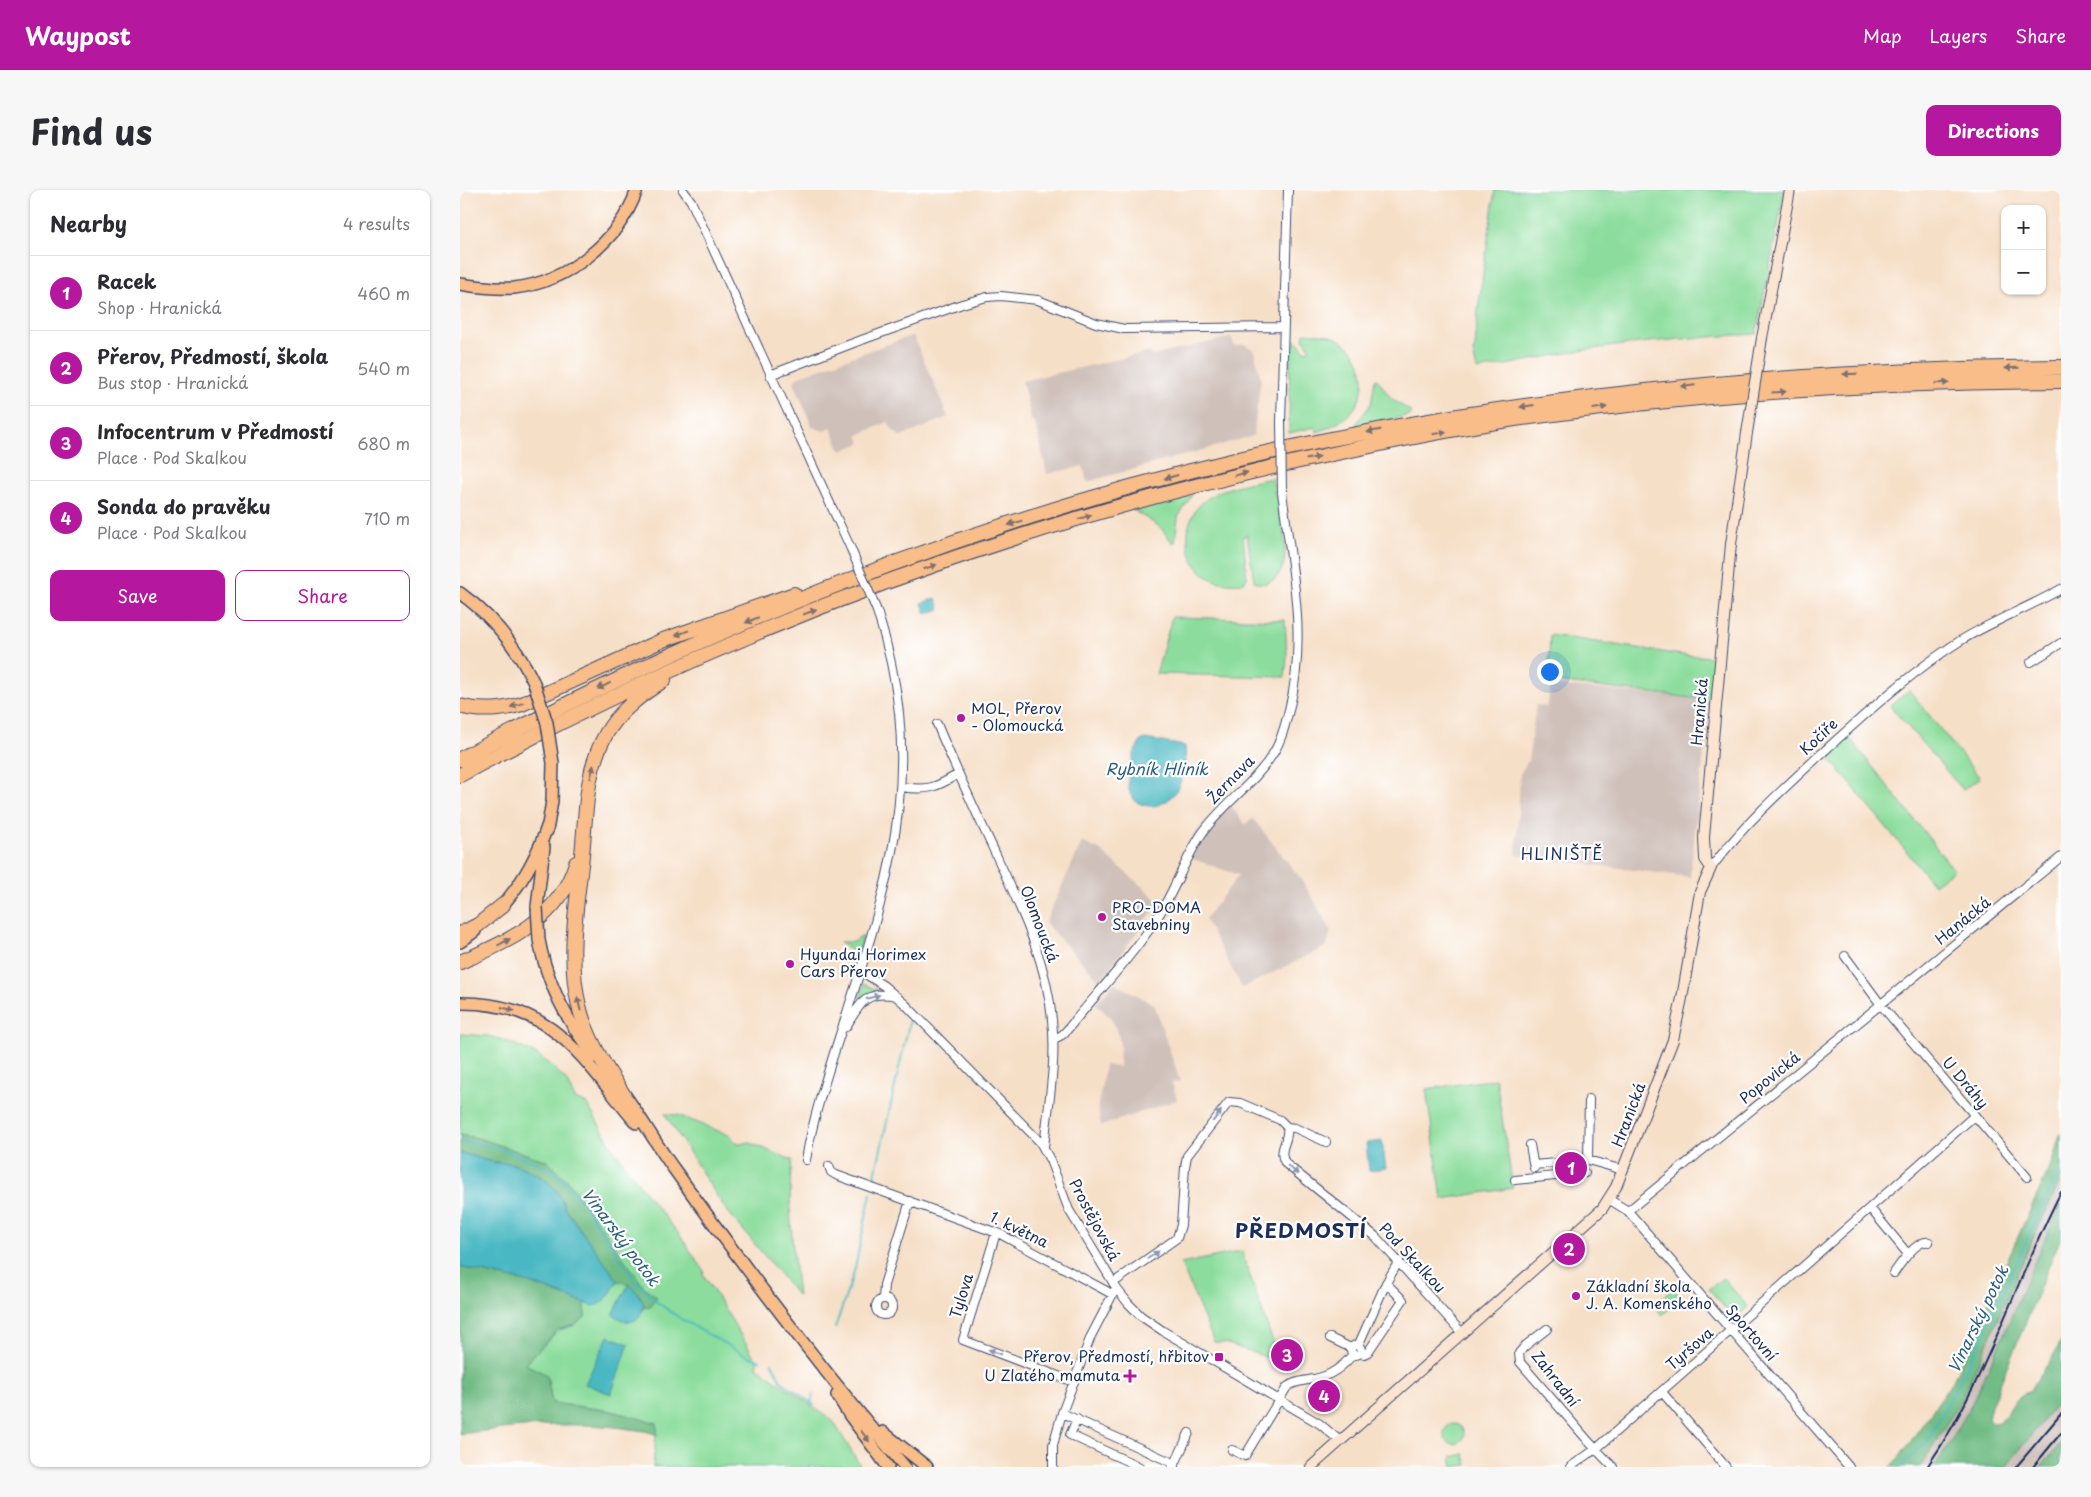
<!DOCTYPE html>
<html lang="en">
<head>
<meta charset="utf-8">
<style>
  :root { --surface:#fff; --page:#f7f7f7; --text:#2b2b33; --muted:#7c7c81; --line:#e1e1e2; --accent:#b5179e }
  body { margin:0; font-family:"Playpen Sans",sans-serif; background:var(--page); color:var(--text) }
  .controls { position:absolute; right:15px; top:15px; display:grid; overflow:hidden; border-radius:10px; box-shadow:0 1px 4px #0004 }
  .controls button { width:45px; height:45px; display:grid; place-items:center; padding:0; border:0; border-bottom:1px solid var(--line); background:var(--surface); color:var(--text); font:25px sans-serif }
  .you { position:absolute; left:1089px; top:481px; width:18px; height:18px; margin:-12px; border:4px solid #fff; border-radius:50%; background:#1a73e8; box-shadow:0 0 0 8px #1a73e833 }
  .badge { display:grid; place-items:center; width:32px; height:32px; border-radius:50%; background:var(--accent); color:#fff; font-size:16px; font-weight:700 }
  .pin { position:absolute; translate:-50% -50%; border:2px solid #fff; box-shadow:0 1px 5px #0006 }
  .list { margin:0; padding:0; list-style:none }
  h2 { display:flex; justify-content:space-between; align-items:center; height:65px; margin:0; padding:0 20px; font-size:21px }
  h2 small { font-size:16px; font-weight:400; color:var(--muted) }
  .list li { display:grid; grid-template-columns:32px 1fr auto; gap:15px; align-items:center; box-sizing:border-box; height:75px; padding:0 20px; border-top:1px solid var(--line) }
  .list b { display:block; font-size:19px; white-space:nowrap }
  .list p { margin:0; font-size:16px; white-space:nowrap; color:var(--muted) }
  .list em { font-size:16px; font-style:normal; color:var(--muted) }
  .actions { display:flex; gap:10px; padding:15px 20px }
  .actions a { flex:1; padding:11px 0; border:1px solid var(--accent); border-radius:10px; text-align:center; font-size:18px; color:var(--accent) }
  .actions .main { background:var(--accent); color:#fff }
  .map { position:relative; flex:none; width:1601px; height:1277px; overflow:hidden; border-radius:10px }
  header { display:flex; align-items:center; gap:30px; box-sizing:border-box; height:70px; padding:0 25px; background:var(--accent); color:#fff }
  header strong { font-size:24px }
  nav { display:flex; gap:28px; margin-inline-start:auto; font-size:18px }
  .intro { display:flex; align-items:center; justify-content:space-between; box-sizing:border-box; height:120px; padding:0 30px }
  h1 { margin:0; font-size:35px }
  .button { padding:12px 22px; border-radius:10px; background:var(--accent); color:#fff; font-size:18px; font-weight:700 }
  main { display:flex; gap:30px; padding:0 30px }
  aside { flex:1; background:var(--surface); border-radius:10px; box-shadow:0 1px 4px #0004 }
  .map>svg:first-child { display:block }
  .industrial { fill:#cfc0ba }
  .green { fill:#8cdd9d; stroke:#54867e }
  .forest { fill:#71bc84; stroke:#467671 }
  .water { fill:#49b8c2; stroke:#327490 }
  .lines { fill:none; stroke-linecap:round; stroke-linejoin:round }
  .stream { stroke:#49b8c2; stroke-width:2 }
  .street-casing { stroke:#3c496e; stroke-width:10 }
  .secondary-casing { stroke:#3c496e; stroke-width:12 }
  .primary-casing { stroke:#3c496e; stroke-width:14 }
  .highway-casing { stroke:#3c496e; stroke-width:16 }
  .street { stroke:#fff; stroke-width:8 }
  .secondary { stroke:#fce5d0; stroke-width:10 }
  .primary { stroke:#f8bd89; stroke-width:11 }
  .highway { stroke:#f8bd89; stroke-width:14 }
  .rail { stroke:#1b2f5e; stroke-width:2 }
  .street-bridge-casing { stroke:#3c496e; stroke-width:10; stroke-linecap:butt }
  .secondary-bridge-casing { stroke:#3c496e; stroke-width:12; stroke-linecap:butt }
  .primary-bridge-casing { stroke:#3c496e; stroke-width:14; stroke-linecap:butt }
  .street-bridge { stroke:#fff; stroke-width:8 }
  .secondary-bridge { stroke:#fce5d0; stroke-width:10 }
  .primary-bridge { stroke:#f8bd89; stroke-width:11 }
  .oneway { fill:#7e6f71 }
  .oneway2 { fill:#8d97ae }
  .poi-dot { fill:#b5179e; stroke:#fff; stroke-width:2 }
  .labels { text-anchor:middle; stroke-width:4.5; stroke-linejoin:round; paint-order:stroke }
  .poi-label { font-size:15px; fill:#1b2f5e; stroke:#fff; text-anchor:start }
  .street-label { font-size:15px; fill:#1b2f5e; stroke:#fff }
  .water-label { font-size:16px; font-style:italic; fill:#2b5f81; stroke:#fff }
  .neighbourhood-label { font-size:16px; letter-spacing:1px; fill:#1b2f5e; stroke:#fff }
  .district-label { font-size:20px; font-weight:bold; letter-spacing:1px; fill:#1b2f5e; stroke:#fff }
</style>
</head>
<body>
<header>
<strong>Waypost</strong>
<nav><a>Map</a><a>Layers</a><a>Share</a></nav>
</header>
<div class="intro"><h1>Find us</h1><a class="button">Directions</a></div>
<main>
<aside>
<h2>Nearby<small>4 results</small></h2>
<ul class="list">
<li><span class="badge">1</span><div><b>Racek</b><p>Shop · Hranická</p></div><em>460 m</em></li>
<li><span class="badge">2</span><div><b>Přerov, Předmostí, škola</b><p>Bus stop · Hranická</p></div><em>540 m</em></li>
<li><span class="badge">3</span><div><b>Infocentrum v Předmostí</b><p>Place · Pod Skalkou</p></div><em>680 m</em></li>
<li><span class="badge">4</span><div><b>Sonda do pravěku</b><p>Place · Pod Skalkou</p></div><em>710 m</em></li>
</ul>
<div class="actions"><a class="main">Save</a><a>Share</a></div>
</aside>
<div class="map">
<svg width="1601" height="1277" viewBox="0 0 1601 1277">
  <rect width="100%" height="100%" fill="#fff"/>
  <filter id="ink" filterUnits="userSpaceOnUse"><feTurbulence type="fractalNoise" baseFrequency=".02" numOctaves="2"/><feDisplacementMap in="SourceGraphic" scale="10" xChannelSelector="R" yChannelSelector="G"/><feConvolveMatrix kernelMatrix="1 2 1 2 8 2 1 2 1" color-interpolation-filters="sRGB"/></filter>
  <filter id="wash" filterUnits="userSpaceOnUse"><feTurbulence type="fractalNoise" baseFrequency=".0096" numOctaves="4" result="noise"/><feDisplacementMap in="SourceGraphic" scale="20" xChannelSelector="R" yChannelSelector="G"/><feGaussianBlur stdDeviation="1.12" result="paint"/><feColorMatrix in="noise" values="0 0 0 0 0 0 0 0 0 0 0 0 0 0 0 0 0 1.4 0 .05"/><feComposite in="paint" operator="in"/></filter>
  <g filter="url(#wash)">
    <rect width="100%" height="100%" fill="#f6dfc7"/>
    <path class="industrial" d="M453 145 488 227 441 247 432 240 428 232 398 245 401 253 381 261 371 238 364 241 352 237 334 192 339 186Z
      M772 147 774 156 784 154 794 160 801 189 793 246 627 292 623 276 587 284 575 231 572 232 562 191 690 162 691 166Z
      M1091 495 1250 510 1230 687 1056 665 1060 584 1068 571 1076 515 1087 517Z
      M765 609 785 634 793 629 842 690 871 740 867 756 782 798 745 729 779 685 724 666 733 646Z
      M622 652 641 661 700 712 640 791 585 733Z
      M654 793 694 814 720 891 712 893 717 910 641 936 638 918 645 875 659 877 660 854 657 840 651 828 636 814Z
      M1601 989V1015L1530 1177 1509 1219 1474 1277H1460L1499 1214 1519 1172 1571 1053Z
      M1601 1208V1253L1592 1265 1581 1277H1546Z"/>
    <path class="green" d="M1035 0H1325L1296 144C1242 147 1187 151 1133 159 1094 164 1056 174 1017 180L1013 162 1015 157 1019 112Z
      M844 143C853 144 863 143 871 146 902 156 913 195 893 220 884 231 870 238 857 242L855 237 829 243 830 163 835 149 845 161 850 159 843 148Z
      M917 189 931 208 951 222V225L897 236 896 234 911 214 915 190Z
      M812 288 815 306 818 308C821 331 835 375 813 390 807 394 800 395 794 391L787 345 783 346 787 388C784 396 775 393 767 393 726 390 715 335 744 311 762 296 790 293 812 288Z
      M732 305 718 327 715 352 713 353 699 336 676 322V320Z
      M712 427 825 430 827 466 825 487 696 484Z
      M1090 445 1222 465 1253 467 1250 510 1088 491Z
      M1449 500 1520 588 1503 600 1430 516Z
      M1389 547 1494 680 1474 695 1370 569Z
      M403 746 398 767 380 752H393Z
      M404 794 419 801 408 804 400 808Z
      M0 844 28 846 46 851 76 864 92 876 106 890 115 909 127 914 154 960 192 1011 219 1044 244 1081 243 1084 297 1171V1177L373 1231 401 1277H193L197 1233 151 1221 92 1213 87 1185 65 1174 98 1140 115 1135 125 1127 124 1113C143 1119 148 1105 158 1091L169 1094 153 1124 182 1121 184 1116 190 1117 196 1107 184 1097 87 971 18 948 0 945Z
      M1036 889 1053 998 982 1009 966 899Z
      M205 924 218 925 271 946 273 950 281 954 288 952 332 970C327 1014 333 1061 338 1106L264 1017Z
      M782 1061 785 1072 820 1172 768 1154 754 1152 721 1074Z
      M1263 1088 1288 1117 1274 1129 1249 1099Z
      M1213 1098 1221 1108 1202 1125 1194 1115Z
      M984 1244a10 10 0 1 1 20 0a10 10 0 1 1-20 0Z
      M1004 1264 1007 1275 993 1277 991 1267Z"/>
    <path class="forest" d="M1601 942V989L1571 1053 1519 1172 1499 1214 1460 1277H1430L1441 1265 1493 1191 1527 1114 1590 977Z
      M0 945 18 948 87 971 110 993 184 1097 197 1107 190 1117 184 1116C182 1103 169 1094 158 1091L104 1017C99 994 74 981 53 974 47 972 40 973 34 972 22 970 11 965 0 963Z
      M1601 1015V1047L1531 1216 1528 1229 1532 1233 1541 1232 1555 1211 1570 1200 1592 1168 1601 1151V1208L1546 1277H1474C1530 1196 1557 1102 1601 1015Z
      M0 1077 67 1092 124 1113 125 1127 115 1135 98 1140 65 1174 87 1185 92 1213 151 1221 197 1233V1245C186 1240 174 1240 163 1238 108 1231 54 1237 0 1244Z
      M1601 1253V1277H1581Z"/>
    <path class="water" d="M476 408 480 419 466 424 462 413Z
      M686 549 725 556C727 573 723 597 709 609 705 613 697 616 692 616 669 616 665 597 670 578 673 567 675 558 682 550Z
      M922 951 926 978 909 981 906 953Z
      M0 963C11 965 22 970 34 972 40 973 47 972 53 974 74 981 99 994 104 1017L158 1091C151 1101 146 1114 133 1116L67 1092 0 1077Z
      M169 1094C173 1099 182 1107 183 1113 184 1117 182 1121 180 1125 172 1137 163 1130 153 1125Z
      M148 1146 169 1154 151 1204 125 1194Z"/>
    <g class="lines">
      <path class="stream" d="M0 951 40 958 93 980 120 1010 176 1092 194 1110 221 1129 287 1166 300 1170
        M413 994 450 829
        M375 1138 394 1082 411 1003
        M312 1173 321 1191 354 1215
        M351 1213 353 1205
        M1440 1277 1467 1252 1522 1148 1588 1004 1601 981"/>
    </g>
  </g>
  <g filter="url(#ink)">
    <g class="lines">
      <defs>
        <path id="street" d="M223 0 231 11 391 359
          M310 185 396 152 502 114 527 107 541 106 578 110 636 133 664 139 823 137
          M821 231 828 0
          M1571 472 1601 453
          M477 534C496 580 517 624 538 669 562 721 587 772 592 830 597 873 588 915 584 958
          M441 597C467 601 476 598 498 584
          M1251 678C1283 635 1322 600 1361 564 1403 526 1452 481 1500 451 1532 431 1568 418 1601 399
          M1385 766 1421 815 1567 987
          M401 781 424 796 446 815 580 952 590 970 609 1020 657 1099 668 1113 681 1126 703 1141 860 1234 880 1251
          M386 837C399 815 406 799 436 806
          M594 849 602 845 607 840C637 803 671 768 697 728 714 702 724 671 741 645 762 614 795 594 814 562 822 549 825 535 829 520 848 448 831 374 822 302
          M827 937C830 951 816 960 826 974L915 1046 1002 1143
          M1070 955 1074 978
          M346 970C355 916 374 865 390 813 436 673 464 566 417 421
          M1128 970 1129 909
          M1074 975 1128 970 1163 980
          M369 976 371 982 376 985 540 1044 652 1104
          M1055 990 1125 983
          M1150 1010 1168 1021 1389 1277
          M1410 1018 1447 1063
          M1168 1021 1601 667
          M536 1043 503 1150 614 1192
          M1434 1083C1440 1074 1457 1049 1469 1052
          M653 1093 717 1048 721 1035 725 977 727 966 769 912 780 913 820 930 827 937 835 938 866 952
          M423 1109 424 1095 450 1011
          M416 1117a8 8 0 1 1 16 0a8 8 0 1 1-16 0Z
          M1087 1139 1065 1156 1059 1163 1060 1172 1130 1253 1153 1277
          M870 1148 891 1158
          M891 1160a5 5 0 1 1 10 0a5 5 0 1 1-10 0Z
          M898 1156 926 1093 939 1071
          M900 1163 904 1164 908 1162 943 1110 926 1093
          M1202 1202 1266 1277
          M602 1223 715 1274 713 1277
          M617 1229 610 1245 680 1277
          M772 1260 785 1266 827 1197C835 1191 844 1191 854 1189 871 1186 883 1177 893 1164
          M715 1274 729 1243
          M593 1277V1255L602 1223 631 1146 655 1100
          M1110 1277 1136 1259 1514 926"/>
        <path id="secondary" d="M1302 148 1330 0
          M851 1277 1142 1019 1156 997 1213 850 1222 808 1240 702 1251 678 1245 669 1244 647 1271 354 1287 243"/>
        <path id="primary" d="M0 94C18 97 36 99 54 98 108 92 159 51 177 0
          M0 403C32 426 57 457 74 493
          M87 641 92 611 93 573
          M77 717 84 657
          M38 720C62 695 77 667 88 634
          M79 750C87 794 107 832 135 867
          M0 752 15 741
          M0 813C95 812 122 869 176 933
          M159 897C179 923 195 953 214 979 287 1081 363 1182 445 1277
          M377 1205 390 1226 428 1277
          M423 1242 467 1277"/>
        <path id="highway" d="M0 516C21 522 42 520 62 514L203 450 334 404
          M0 569C245 438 508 333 779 269 1049 206 1324 180 1601 177
          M0 585C275 436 571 327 877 263 932 251 987 240 1042 231 1227 204 1414 192 1601 191
          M0 744 18 735 43 715
          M0 772C49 752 100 728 116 673
          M163 904C145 876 127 849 119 816 107 767 117 715 122 665 126 625 125 581 146 544 160 520 181 505 204 490"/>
      </defs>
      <use href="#street" class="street-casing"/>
      <use href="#secondary" class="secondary-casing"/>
      <use href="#primary" class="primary-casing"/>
      <use href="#highway" class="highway-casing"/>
      <use href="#street" class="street"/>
      <use href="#secondary" class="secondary"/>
      <use href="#primary" class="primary"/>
      <use href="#highway" class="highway"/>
      <path class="rail" d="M1467 1277C1526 1192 1554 1093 1601 1002
        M1556 1277 1601 1224
        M1573 1277 1601 1243"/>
      <defs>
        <path id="street-bridge" d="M821 231 822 302
          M391 359 417 421"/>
        <path id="secondary-bridge" d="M1287 243 1302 148"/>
        <path id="primary-bridge" d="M74 493 87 533 93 573
          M77 717 79 750"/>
      </defs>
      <use href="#street-bridge" class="street-bridge-casing"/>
      <use href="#secondary-bridge" class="secondary-bridge-casing"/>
      <use href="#primary-bridge" class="primary-bridge-casing"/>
      <use href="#street-bridge" class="street-bridge"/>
      <use href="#secondary-bridge" class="secondary-bridge"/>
      <use href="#primary-bridge" class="primary-bridge"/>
    </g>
    <defs><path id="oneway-solid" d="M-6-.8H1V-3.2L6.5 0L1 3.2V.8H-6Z" transform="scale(1.25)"/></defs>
    <g class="oneway">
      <use href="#oneway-solid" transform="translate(1552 178) rotate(178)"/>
      <use href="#oneway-solid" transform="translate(1390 184) rotate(178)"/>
      <use href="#oneway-solid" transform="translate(1482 193) rotate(-2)"/>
      <use href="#oneway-solid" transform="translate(1228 196) rotate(174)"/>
      <use href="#oneway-solid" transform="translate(1319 202) rotate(-3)"/>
      <use href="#oneway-solid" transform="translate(1067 216) rotate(172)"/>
      <use href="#oneway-solid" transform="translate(1140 218) rotate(-7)"/>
      <use href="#oneway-solid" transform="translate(914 241) rotate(169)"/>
      <use href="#oneway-solid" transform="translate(980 243) rotate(-10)"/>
      <use href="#oneway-solid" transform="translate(853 268) rotate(-12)"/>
      <use href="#oneway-solid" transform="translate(781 284) rotate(-14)"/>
      <use href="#oneway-solid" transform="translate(711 287) rotate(165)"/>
      <use href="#oneway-solid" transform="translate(625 327) rotate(-17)"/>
      <use href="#oneway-solid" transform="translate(555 333) rotate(162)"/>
      <use href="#oneway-solid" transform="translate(470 377) rotate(-19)"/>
      <use href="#oneway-solid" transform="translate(350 422) rotate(-21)"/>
      <use href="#oneway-solid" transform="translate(292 430) rotate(157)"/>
      <use href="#oneway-solid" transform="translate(222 443) rotate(159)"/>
      <use href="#oneway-solid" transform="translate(144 496) rotate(154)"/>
      <use href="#oneway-solid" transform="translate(57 515) rotate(163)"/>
      <use href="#oneway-solid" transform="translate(132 582) rotate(-77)"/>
      <use href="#oneway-solid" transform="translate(44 752) rotate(-28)"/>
      <use href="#oneway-solid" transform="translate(119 814) rotate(-103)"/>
      <use href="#oneway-solid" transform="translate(48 819) rotate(15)"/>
      <use href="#oneway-solid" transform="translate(405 1246) rotate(53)"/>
    </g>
    <g class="oneway2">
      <use href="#oneway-solid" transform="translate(413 807) rotate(-18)"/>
      <use href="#oneway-solid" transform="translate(757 926) rotate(-52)"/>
      <use href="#oneway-solid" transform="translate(833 980) rotate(40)"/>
      <use href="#oneway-solid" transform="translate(693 1065) rotate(-33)"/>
      <use href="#oneway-solid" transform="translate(535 1162) rotate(-159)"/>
    </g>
  </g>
  <g class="poi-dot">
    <circle cx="501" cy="528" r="5"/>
    <circle cx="642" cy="727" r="5"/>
    <circle cx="330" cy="774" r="5"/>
    <circle cx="1116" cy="1106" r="5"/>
    <rect x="754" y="1162" width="10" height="10" rx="2.5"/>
    <path d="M667.5 1178.5h5v5h5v5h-5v5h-5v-5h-5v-5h5z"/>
  </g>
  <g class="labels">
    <g class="poi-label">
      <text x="511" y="524">MOL, Přerov<tspan x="511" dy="17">- Olomoucká</tspan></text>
      <text x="652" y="723">PRO-DOMA<tspan x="652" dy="17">Stavebniny</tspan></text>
      <text x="340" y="770">Hyundai Horimex<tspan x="340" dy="17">Cars Přerov</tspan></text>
      <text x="1126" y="1102">Základní škola<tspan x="1126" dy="17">J. A. Komenského</tspan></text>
      <text x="749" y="1172" text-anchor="end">Přerov, Předmostí, hřbitov</text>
      <text x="660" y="1191" text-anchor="end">U Zlatého mamuta</text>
    </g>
    <g class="street-label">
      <text transform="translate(1240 522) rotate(-85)" y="5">Hranická</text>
      <text transform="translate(1359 547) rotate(-43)" y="5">Kočíře</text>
      <text transform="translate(771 590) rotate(-46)" y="5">Žernava</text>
      <text transform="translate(1503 731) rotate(-39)" y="5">Hanácká</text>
      <text transform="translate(579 734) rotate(69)" y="5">Olomoucká</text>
      <text transform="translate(1310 888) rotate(-39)" y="5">Popovická</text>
      <text transform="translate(1505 893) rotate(50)" y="5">U Dráhy</text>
      <text transform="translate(1169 925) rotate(-69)" y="5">Hranická</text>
      <text transform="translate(634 1030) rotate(62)" y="5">Prostějovská</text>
      <text transform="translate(559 1040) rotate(26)" y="5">1. května</text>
      <text transform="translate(952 1068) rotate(47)" y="5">Pod Skalkou</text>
      <text transform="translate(502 1106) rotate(-73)" y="5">Tylova</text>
      <text transform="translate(1291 1143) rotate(49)" y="5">Sportovní</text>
      <text transform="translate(1230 1159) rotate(-41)" y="5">Tyršova</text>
      <text transform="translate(1095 1189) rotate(52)" y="5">Zahradní</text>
    </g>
    <g class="water-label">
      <text x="697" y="585">Rybník Hliník</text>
      <text transform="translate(161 1047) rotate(53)" y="6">Vinarský potok</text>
      <text transform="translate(1518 1129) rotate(-64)" y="6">Vinarský potok</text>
    </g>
    <g class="neighbourhood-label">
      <text x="1102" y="670">HLINIŠTĚ</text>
    </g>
    <g class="district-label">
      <text x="841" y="1048">PŘEDMOSTÍ</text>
    </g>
  </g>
</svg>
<div class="controls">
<button>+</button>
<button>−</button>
</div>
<div class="you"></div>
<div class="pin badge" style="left:1111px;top:978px">1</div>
<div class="pin badge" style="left:1109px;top:1059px">2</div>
<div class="pin badge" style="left:827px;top:1165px">3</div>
<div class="pin badge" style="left:864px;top:1206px">4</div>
</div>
</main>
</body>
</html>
